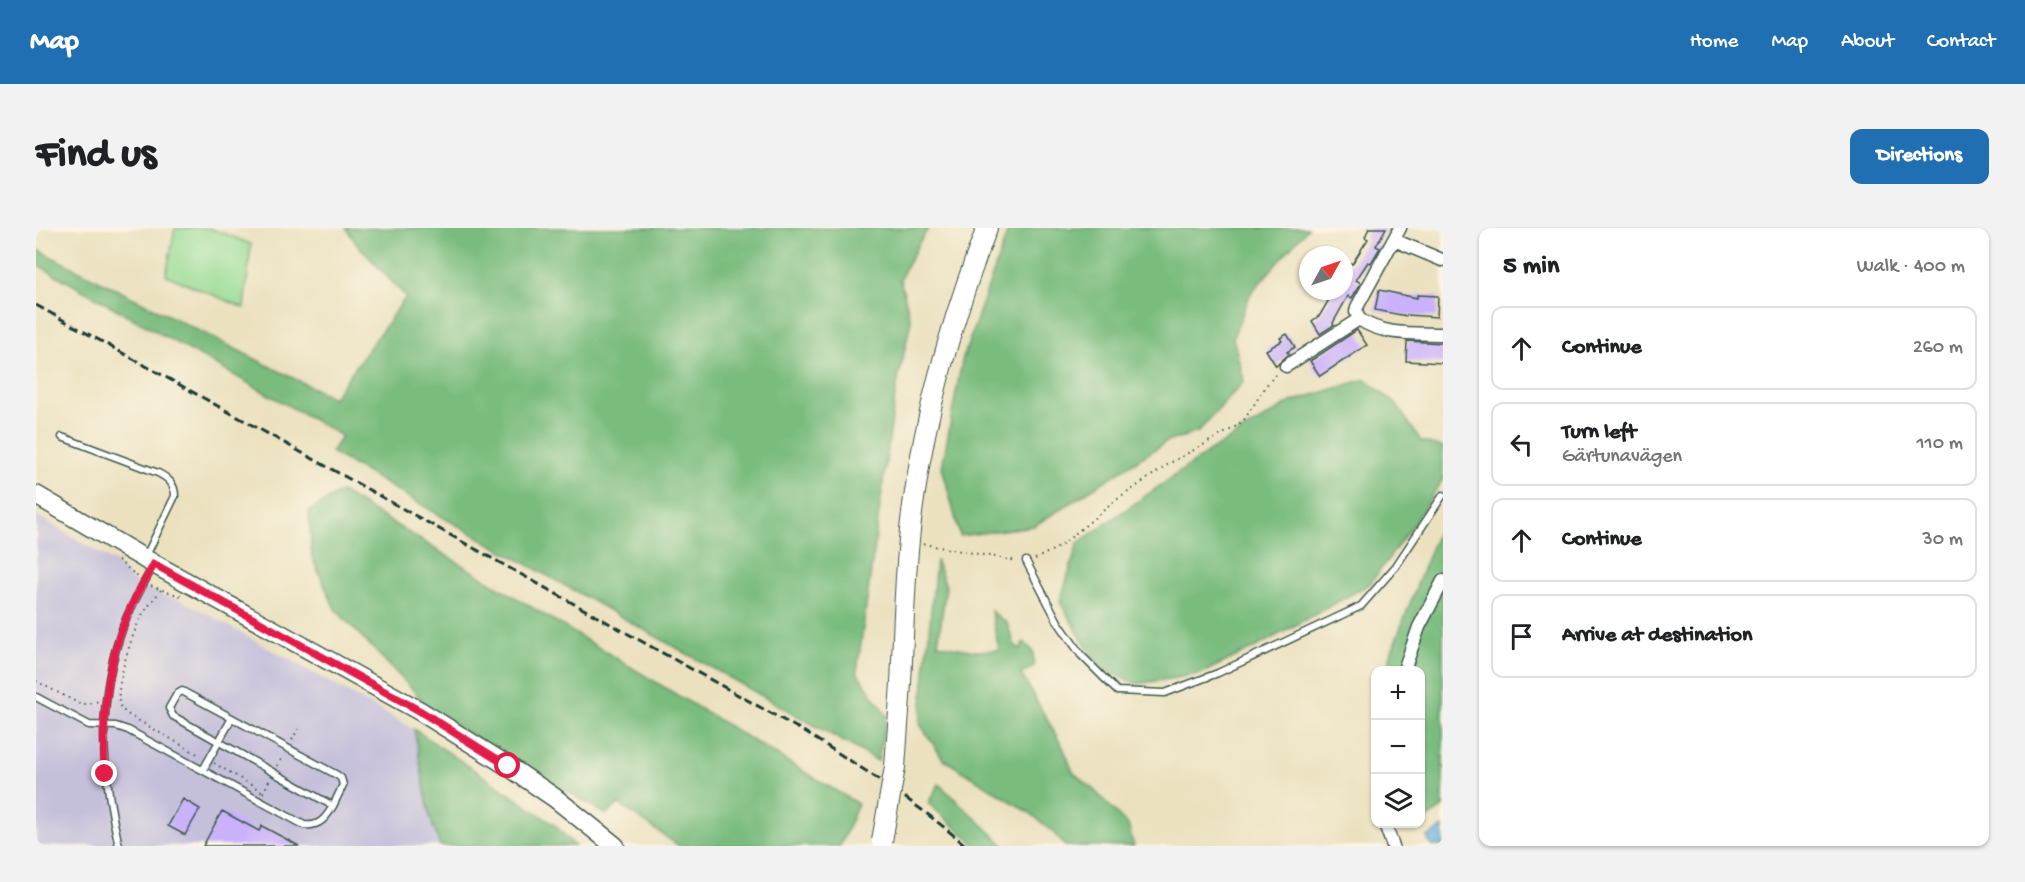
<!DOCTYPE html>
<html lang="en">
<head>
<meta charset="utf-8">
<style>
  :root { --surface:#fff; --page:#f2f2f2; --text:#202124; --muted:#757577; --line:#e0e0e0; --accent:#1f6fb2 }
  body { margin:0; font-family:"Gochi Hand",sans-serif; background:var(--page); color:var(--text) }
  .controls { position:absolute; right:18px; bottom:18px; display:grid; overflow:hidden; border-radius:12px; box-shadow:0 2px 4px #0004 }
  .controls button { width:54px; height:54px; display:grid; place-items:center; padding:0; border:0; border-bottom:2px solid var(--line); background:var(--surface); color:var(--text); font:30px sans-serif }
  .compass { position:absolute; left:1263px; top:18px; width:54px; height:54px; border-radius:50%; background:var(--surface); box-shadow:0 2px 4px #0004; rotate:50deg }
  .stop { position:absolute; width:18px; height:18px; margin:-14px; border:4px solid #e11d48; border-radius:50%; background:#fff }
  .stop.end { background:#e11d48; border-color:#fff; box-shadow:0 2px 6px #0008 }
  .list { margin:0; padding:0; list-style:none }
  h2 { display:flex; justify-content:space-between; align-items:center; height:78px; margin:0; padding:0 24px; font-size:26px }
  h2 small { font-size:20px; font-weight:400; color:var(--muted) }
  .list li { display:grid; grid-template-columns:39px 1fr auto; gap:18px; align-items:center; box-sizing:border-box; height:84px; margin:0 12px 12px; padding:0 12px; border:2px solid var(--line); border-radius:12px }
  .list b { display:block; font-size:22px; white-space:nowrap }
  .list p { margin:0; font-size:20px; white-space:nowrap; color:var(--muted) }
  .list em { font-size:20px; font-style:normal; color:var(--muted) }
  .icon { flex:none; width:33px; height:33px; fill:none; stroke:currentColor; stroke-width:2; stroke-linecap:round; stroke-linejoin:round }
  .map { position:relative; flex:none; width:1407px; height:618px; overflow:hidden; border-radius:12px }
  header { display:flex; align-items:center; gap:36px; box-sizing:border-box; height:84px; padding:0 30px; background:var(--accent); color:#fff }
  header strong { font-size:28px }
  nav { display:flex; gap:33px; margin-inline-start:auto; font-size:21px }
  .intro { display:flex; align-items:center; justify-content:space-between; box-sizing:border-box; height:144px; padding:0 36px }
  h1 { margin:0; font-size:42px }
  .button { padding:15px 27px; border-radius:12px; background:var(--accent); color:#fff; font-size:21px; font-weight:700 }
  main { display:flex; gap:36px; padding:0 36px }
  aside { flex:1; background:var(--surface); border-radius:12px; box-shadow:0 2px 4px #0004 }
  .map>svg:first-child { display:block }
  .industrial { fill:#c5c0da }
  .green { fill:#97dc95; stroke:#5b8c64; stroke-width:1.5 }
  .forest { fill:#79bc7e; stroke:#4c7c59; stroke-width:1.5 }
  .water { fill:#6cb2e3; stroke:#46788c; stroke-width:1.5 }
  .building { fill:#c9b1fb }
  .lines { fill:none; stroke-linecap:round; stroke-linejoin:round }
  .lane-casing { stroke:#3e5649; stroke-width:9 }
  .street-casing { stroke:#3e5649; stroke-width:15 }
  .secondary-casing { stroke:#3e5649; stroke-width:21 }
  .primary-casing { stroke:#3e5649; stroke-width:22 }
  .path { stroke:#3e5649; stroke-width:2; stroke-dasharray:1.5 4.5; stroke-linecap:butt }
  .lane { stroke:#fff; stroke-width:6 }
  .street { stroke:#fff; stroke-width:12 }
  .secondary { stroke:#fff; stroke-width:18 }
  .primary { stroke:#fff; stroke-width:20 }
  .rail { stroke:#1f3d34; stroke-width:3; stroke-dasharray:9 4.5; stroke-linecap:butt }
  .primary-bridge-casing { stroke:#3e5649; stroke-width:22; stroke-linecap:butt }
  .primary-bridge { stroke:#fff; stroke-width:20 }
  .route { stroke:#e11d48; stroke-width:8 }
</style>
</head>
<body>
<header>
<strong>Map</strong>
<nav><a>Home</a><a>Map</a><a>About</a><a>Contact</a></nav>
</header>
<div class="intro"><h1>Find us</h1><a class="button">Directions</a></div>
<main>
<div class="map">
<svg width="1407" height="618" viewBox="0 0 1407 618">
  <rect width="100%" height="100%" fill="#fcf5e5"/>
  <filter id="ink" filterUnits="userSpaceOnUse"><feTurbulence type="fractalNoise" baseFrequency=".0167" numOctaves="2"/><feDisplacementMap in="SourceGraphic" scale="12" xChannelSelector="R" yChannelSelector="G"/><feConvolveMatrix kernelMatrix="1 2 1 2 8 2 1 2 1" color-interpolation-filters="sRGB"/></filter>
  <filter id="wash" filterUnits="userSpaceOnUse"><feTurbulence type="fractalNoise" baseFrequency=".008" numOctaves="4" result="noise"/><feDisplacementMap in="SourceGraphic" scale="24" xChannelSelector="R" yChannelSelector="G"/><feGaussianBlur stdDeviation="1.35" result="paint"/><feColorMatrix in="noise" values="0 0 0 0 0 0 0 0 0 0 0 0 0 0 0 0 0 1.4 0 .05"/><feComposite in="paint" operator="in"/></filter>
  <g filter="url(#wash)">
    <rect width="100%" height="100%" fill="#ebe1bf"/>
    <path class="industrial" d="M0 287 80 335 97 353 129 368 146 372 378 501 394 589 404 618H0Z"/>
    <path class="green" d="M139 0H174L215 16 208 80 130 47Z"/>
    <path class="forest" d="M310 0H893L883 15 864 51 875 93 860 161 821 444 851 488 842 533 410 291 295 224 306 208 0 36V21L297 170 370 69 320 15Z
      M973 0H1272L1215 65 1197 109 1208 153 1162 204 1130 214 998 298 924 308 906 239 926 133Z
      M1329 151 1360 176 1385 213 1407 219V251L1377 297 1334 356 1222 418 1164 446 1102 456 1067 442 1050 418 1024 374 1042 315 1174 223 1255 174Z
      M305 264 822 576 804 618H643L583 576 570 586 400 486 299 381 276 329 273 283Z
      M1407 289V579L1385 595 1384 442H1351L1355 425Z
      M900 332 910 358 902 416 939 423 963 422 955 383 971 395 978 416 984 421 988 414 997 423 998 438 985 446 1027 519 1037 544 1057 561 1092 597 1098 618H1029L1017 604 994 585 907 531 884 496Z
      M378 501 519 597 539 618H404L394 589Z
      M903 556 969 618H941L892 575Z"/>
    <path class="water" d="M1407 599V618H1395L1391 609Z"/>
    <g id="blocks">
      <path class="building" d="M1333 0H1350L1340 18 1344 20 1335 35 1332 34 1320 52 1325 55 1316 70 1312 68 1297 95 1298 97 1284 106 1276 93 1284 87 1298 63H1308V49L1311 44 1309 42 1314 35 1316 36 1332 11 1329 9Z
        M1343 62 1381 70V67L1402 68 1401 89 1371 87 1370 88 1339 82Z
        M1321 102 1331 117 1284 148 1274 133Z
        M1251 106 1259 119 1251 124 1253 126 1240 138 1230 122 1246 113 1244 110Z
        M1371 113 1407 115V135L1370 133Z
        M147 571 164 581 149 607 132 598Z
        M186 583 223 603 226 598 263 618H167Z"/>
    </g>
  </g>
  <g filter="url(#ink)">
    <use href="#blocks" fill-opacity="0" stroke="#3e5649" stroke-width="1.5"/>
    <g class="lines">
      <defs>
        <path id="lane" d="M26 209 122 245C132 250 139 256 139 268L109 330
          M990 333 1022 394 1045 427 1081 463 1129 465 1182 445 1325 378 1360 338 1407 267
          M146 463 301 547 305 550 307 557 297 578 137 488 133 480 141 466Z
          M0 469 53 497 80 498 92 502 268 597C283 599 290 590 297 578
          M167 542 196 490
          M83 618C65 541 60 472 88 396 96 376 107 357 117 338"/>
        <path id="street" d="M1358 12 1406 32
          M1323 91 1320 84 1321 79 1364 0
          M1323 91C1347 108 1379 105 1407 106
          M1250 138 1323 91
          M1368 442 1383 399 1407 353
          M1349 596 1357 618"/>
        <path id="secondary" d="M0 267 109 331 384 483 472 538 519 570 579 618"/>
        <path id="primary" d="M865 455C868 392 869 327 879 264 892 173 918 86 951 0"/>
      </defs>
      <use href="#lane" class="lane-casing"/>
      <use href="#street" class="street-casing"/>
      <use href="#secondary" class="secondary-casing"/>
      <use href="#primary" class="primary-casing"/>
      <path class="path" d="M887 316 981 333
        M999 331 1023 319 1079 273 1134 235 1196 201 1208 192 1232 155 1243 144
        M82 332 103 350
        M115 358 147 369
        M125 362C118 371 111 379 105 389 96 406 80 455 83 475 84 480 88 483 91 486L165 528
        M0 453 44 476H53L63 473
        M256 512 262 501
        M178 535 227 564
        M241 538 247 528
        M227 565 234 551"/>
      <use href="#lane" class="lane"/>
      <use href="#street" class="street"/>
      <use href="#secondary" class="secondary"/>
      <use href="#primary" class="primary"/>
      <path class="rail" d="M0 77 767 503C823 538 881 574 930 618"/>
      <defs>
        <path id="primary-bridge" d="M846 613 859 539 865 455"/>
      </defs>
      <use href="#primary-bridge" class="primary-bridge-casing"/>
      <use href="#primary-bridge" class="primary-bridge"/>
    </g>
  </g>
  <g class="lines" filter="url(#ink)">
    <path class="route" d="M69 546C65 486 71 427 98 373 104 360 112 348 118 336L384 483 472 538"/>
  </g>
</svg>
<div class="controls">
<button>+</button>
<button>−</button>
<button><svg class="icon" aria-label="layers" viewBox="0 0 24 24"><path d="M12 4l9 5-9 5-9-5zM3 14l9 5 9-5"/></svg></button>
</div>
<svg class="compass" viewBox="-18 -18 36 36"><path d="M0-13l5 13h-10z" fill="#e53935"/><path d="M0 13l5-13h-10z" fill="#757577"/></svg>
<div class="stop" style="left:472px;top:538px"></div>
<div class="stop end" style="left:69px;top:546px"></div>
</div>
<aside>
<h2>5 min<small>Walk · 400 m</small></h2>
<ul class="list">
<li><svg class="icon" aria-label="ahead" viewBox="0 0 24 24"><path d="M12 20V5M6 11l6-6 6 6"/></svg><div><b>Continue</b></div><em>260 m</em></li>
<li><svg class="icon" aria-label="left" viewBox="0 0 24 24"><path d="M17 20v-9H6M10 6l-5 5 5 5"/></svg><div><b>Turn left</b><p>Gärtunavägen</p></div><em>110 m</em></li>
<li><svg class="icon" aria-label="ahead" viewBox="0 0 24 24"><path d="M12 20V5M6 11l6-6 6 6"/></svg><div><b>Continue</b></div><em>30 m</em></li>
<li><svg class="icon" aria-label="arrive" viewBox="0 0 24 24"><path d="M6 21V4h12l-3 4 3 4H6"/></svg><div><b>Arrive at destination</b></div></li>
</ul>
</aside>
</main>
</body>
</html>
